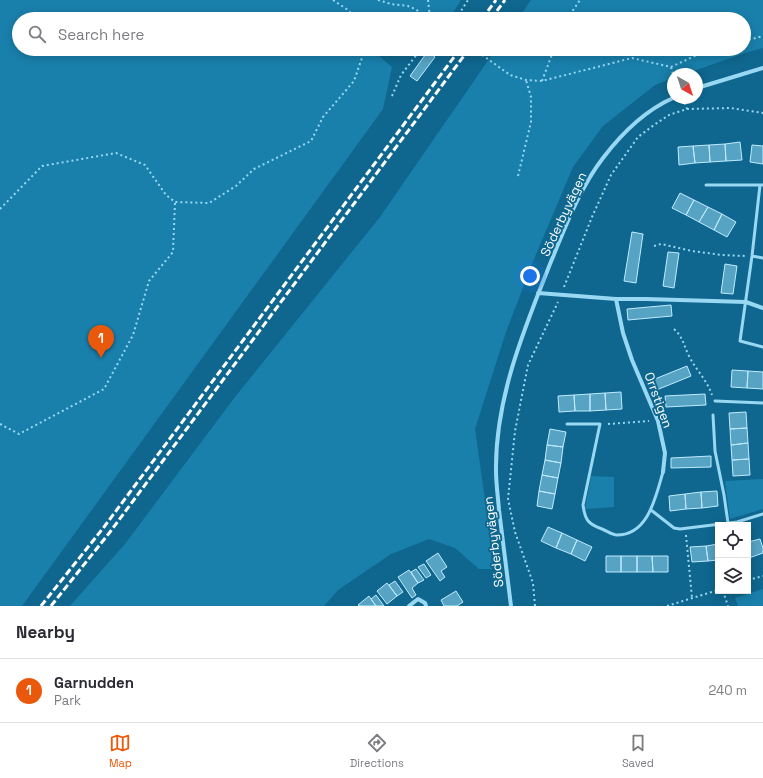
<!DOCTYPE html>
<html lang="en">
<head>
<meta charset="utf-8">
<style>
  :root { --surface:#fff; --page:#f7f7f7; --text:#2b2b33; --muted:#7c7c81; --line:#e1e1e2; --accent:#ea580c }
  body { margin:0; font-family:"Space Grotesk",sans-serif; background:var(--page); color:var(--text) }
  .controls { position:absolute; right:12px; bottom:12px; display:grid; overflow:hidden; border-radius:0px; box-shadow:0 2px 10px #0003 }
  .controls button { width:36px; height:36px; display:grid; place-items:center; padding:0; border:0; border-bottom:1px solid var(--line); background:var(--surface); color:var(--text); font:20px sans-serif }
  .compass { position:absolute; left:667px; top:68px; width:36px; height:36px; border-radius:50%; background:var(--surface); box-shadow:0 2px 10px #0003; rotate:141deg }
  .you { position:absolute; left:530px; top:276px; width:14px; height:14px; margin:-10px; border:3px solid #fff; border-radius:50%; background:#1a73e8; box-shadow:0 0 0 6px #1a73e833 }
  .badge { display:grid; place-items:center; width:26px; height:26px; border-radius:50%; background:var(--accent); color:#fff; font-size:13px; font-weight:700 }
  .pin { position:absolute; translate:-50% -33px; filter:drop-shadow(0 1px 2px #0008) }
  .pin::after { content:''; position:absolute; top:21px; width:14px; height:12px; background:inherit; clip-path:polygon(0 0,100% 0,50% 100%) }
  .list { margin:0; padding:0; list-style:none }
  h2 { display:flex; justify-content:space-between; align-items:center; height:52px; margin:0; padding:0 16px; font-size:17px }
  h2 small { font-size:13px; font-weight:400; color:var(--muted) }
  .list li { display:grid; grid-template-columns:26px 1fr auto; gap:12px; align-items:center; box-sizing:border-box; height:64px; padding:0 16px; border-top:1px solid var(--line) }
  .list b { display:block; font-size:15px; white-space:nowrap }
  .list p { margin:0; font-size:13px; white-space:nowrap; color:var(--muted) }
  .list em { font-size:13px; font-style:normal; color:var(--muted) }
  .icon { flex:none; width:22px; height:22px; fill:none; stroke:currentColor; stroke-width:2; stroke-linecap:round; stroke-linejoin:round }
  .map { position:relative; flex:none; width:763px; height:606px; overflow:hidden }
  .search { position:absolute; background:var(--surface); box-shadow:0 2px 10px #0003; left:12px; right:12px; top:12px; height:44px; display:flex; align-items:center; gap:10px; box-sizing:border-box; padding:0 14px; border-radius:22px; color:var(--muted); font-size:15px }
  .sheet { height:116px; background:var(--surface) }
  nav { display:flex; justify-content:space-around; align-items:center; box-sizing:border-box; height:56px; border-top:1px solid var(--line); background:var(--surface); font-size:11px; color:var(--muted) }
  nav a { display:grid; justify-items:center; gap:2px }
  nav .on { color:var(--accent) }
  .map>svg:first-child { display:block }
  .green { fill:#1980ac }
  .building { fill:#57a3c4; stroke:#bfebfe }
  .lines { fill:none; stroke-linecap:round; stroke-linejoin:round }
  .path { stroke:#98d8f3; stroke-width:2; stroke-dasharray:2 3; stroke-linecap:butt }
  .service { stroke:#98d8f3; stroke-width:3 }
  .minor { stroke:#98d8f3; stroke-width:4 }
  .rail { stroke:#fff; stroke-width:3; stroke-dasharray:7 3; stroke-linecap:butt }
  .labels { text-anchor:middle; stroke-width:4; stroke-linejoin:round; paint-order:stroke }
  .street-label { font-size:13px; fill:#fff; stroke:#0f678f }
</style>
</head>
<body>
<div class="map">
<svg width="763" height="606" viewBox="0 0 763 606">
  <rect width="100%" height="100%" fill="#0f678f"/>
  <path class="green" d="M0 0H461L449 19H19V49H383L379 56 392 67 383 109 22 606H0Z
    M531 0H763V48L745 53 685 74H673V78L655 85 603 126 573 167 534 259 506 332 475 429 491 542 492 569H479L455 548 429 539 391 554 338 590 324 606H70L125 544 235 397 380 217 496 49H744V19H518Z
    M591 476 614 477V507L585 509Z
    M763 479V509L730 519 725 481Z
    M763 589V606H738L735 598Z"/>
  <path class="building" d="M428 51 435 57 417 81 410 76Z
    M740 142 742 160 726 161 725 144Z
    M725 144 726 161 710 162 709 145Z
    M709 145 710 162 695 163 693 146Z
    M752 145 763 146V164L750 162Z
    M693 146 695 163 679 165 678 147Z
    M680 193 694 200 686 215 672 208Z
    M694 200 708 207 699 222 686 215Z
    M708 207 722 214 714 230 699 222Z
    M722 214 736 222 727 237 714 230Z
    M632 232 643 234 636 283 624 281Z
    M668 252 679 253 674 288 663 286Z
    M725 264 737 266 733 294 721 293Z
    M671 305 672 316 628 320 627 309Z
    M687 366 691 376 654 391 650 381Z
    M732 370 748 371 747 388 731 387Z
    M748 371 763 372V389L747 388Z
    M621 392 622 409 606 410 605 393Z
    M605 393 606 410 590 411V394Z
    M590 394V411H575L574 395Z
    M705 394 706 405 666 407 665 396Z
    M574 395 575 411 559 412 558 396Z
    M746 412 747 428 730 429 729 413Z
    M747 428 748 443 731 445 730 429Z
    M550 429 566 432 563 447 547 445Z
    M748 443 749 459 732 460 731 445Z
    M547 445 563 447 561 463 545 460Z
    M711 456V467L671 468V458Z
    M749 459 750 475 733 476 732 460Z
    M545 460 561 463 558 478 542 475Z
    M542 475 558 478 555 494 539 491Z
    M539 491 555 494 552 509 537 506Z
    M717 491 718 506 702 508 701 492Z
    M701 492 702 508 686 509 685 494Z
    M685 494 686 509 670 511 669 496Z
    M548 527 562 533 556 548 541 541Z
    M562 533 577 540 571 554 556 548Z
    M760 539 763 548V553L749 558 748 542Z
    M577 540 592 547 585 561 571 554Z
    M718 544V560L708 561 706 546Z
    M706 546 708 561 692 562 690 547Z
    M438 553 447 567 441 571 445 577 440 581 426 561Z
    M606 556H621V572H606Z
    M621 556H637V572H621Z
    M637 556H652L653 572H637Z
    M652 556H668V572H653Z
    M424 564 431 575 426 578 418 567Z
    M416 569 424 580 418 583 411 572Z
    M409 570 418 583 412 588 416 595 412 598 398 577Z
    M395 581 403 592 397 596 389 585Z
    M387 583 397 596 387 604 377 591Z
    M456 591 463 602 457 606H444L441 600Z
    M376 595 384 606H376L371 599Z
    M369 596 376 606H359L358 605Z"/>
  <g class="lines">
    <path class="path" d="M333 0 348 10 356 19
      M378 0 391 4 408 6 415 9 431 19
      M428 0 430 18
      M456 19 468 0
      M567 19 580 0
      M744 41 763 36
      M474 49 510 75 526 80 542 81 632 58 671 67 699 54 716 49
      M671 67 673 74
      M542 81 554 49
      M392 96 401 75 421 49
      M683 98 687 109
      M518 176 531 122V97L526 80
      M0 209 42 166 116 153 145 165 166 195 175 202 209 203 236 186 254 169 311 141 323 117 354 81 365 49
      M654 246 661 244 692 251 722 255 746 256
      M564 287 592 217 611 175 638 137 654 125 669 115 687 109 731 108 763 113
      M674 329C683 337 684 346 689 356 696 370 707 380 712 395
      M0 424 19 434 104 389 133 335 149 281 173 252 175 202
      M608 424 649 421
      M686 535 692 598
      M748 580 763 576
      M723 591 728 606
      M535 606 533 583 515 532 508 499 515 431 528 365 558 302
      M667 606 718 590"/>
    <path class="service" d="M706 185H763
      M760 185 752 256 740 341 763 347
      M752 256 763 258
      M715 401 763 403
      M713 415 715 451 724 495 728 523
      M567 424H600L583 505C585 520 588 524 602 529 607 531 612 535 617 535 649 535 656 495 663 472
      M651 510 674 528 680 529 737 522 763 514"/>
    <path class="minor" d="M697 88 763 68
      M538 293 616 299H646L746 302 763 308
      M616 299 623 333 632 360 658 421 665 453 663 472
      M409 606 418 599 425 603 426 606
      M511 606C507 574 503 542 499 510 498 497 496 483 496 471 495 399 524 329 550 264 565 228 579 189 603 158 622 133 644 111 673 98"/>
    <path class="rail" d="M482 19 496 0
      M491 19 505 0
      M41 606 104 527 460 49
      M51 606 110 532 469 49"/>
  </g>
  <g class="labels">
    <g class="street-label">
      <text transform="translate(563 214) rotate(-65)" y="5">Söderbyvägen</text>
      <text transform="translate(659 400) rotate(70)" y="5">Orrstigen</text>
      <text transform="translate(493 542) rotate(-97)" y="5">Söderbyvägen</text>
    </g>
  </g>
</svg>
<div class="controls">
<button><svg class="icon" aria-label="locate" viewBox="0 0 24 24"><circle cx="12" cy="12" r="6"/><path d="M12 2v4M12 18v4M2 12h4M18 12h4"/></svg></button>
<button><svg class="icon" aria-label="layers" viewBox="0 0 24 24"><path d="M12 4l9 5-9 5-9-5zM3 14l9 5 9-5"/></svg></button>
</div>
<svg class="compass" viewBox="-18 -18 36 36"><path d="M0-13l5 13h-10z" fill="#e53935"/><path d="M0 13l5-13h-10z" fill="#7c7c81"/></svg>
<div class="you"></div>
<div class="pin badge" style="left:101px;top:358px">1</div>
<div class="search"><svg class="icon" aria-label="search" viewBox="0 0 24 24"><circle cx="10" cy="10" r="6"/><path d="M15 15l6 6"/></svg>Search here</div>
</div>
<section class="sheet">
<h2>Nearby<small></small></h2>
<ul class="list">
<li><span class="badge">1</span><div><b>Garnudden</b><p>Park</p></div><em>240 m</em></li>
</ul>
</section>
<nav>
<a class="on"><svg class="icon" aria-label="map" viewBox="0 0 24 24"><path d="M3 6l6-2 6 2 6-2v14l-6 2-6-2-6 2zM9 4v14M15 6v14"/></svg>Map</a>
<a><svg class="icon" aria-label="directions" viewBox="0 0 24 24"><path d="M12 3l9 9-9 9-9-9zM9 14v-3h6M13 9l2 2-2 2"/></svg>Directions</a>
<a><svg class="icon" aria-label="saved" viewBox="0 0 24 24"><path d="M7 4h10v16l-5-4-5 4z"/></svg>Saved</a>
</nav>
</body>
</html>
